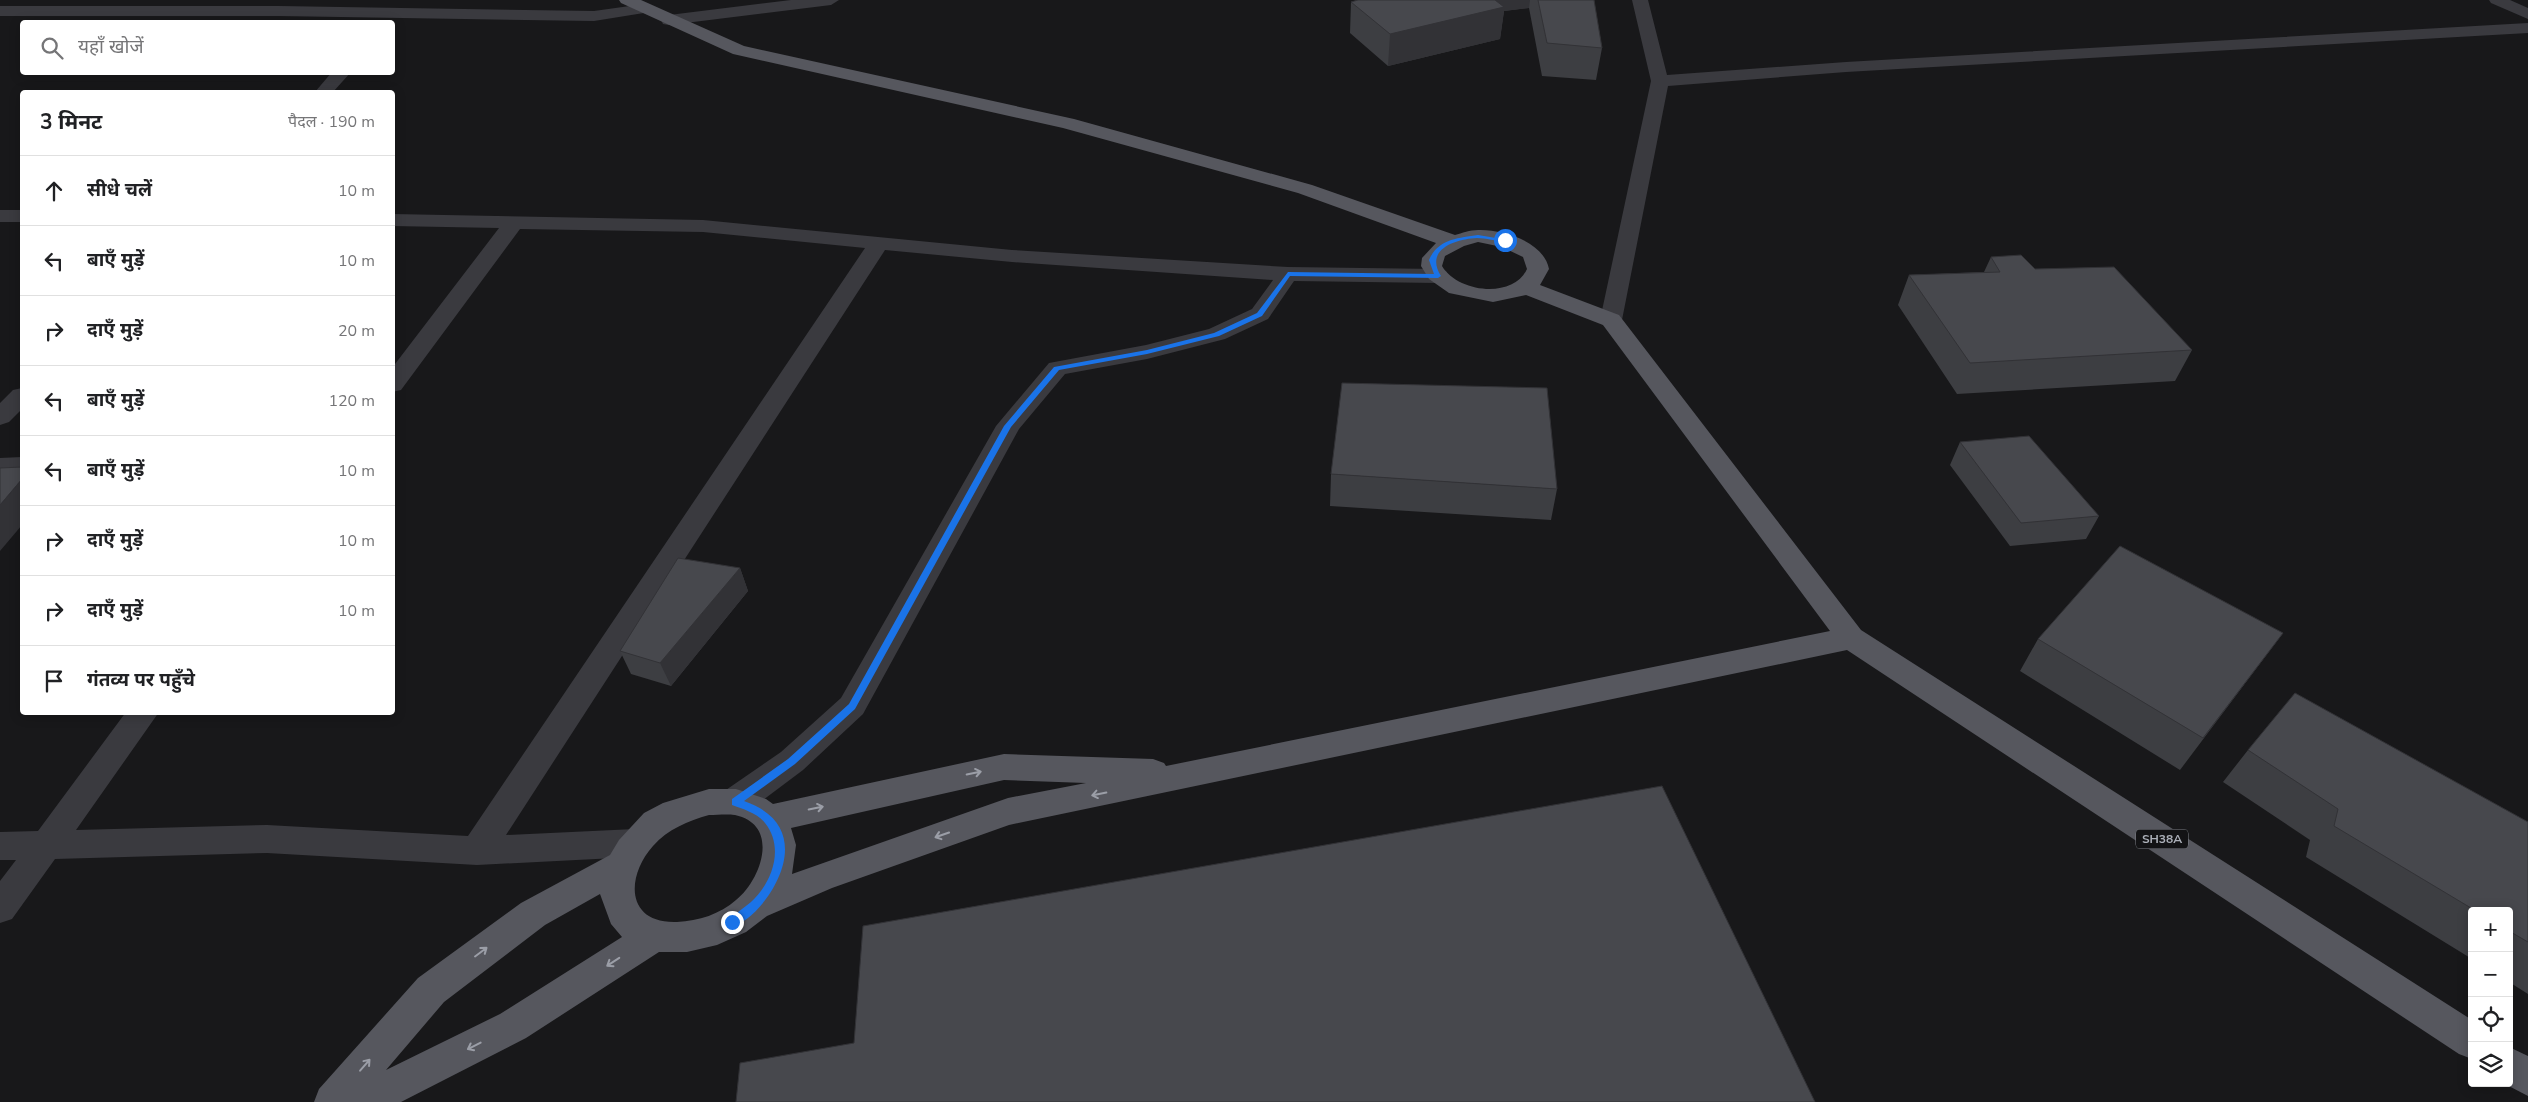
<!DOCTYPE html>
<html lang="hi">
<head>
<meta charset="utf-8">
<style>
  :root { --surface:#fff; --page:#f2f2f2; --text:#202124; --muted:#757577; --line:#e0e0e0 }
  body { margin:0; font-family:"Nunito Sans","Noto Sans Devanagari",sans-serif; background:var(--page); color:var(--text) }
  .controls { position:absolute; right:15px; bottom:15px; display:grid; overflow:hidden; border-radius:5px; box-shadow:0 2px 12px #0003 }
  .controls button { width:45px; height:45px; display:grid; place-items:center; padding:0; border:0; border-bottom:1px solid var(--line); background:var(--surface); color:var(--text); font:25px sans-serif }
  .stop { position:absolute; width:15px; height:15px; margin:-11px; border:4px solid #1a73e8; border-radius:50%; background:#fff }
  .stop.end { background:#1a73e8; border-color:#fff; box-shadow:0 1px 5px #0008 }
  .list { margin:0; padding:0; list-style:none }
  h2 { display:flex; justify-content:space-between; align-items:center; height:65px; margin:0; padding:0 20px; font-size:21px }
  h2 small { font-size:16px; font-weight:400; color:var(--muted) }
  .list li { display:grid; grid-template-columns:32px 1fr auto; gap:15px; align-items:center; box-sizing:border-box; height:70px; padding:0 20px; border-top:1px solid var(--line) }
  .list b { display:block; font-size:19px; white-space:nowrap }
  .list em { font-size:16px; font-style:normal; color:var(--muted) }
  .icon { flex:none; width:28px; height:28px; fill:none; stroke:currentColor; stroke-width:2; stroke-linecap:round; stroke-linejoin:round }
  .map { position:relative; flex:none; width:2528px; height:1102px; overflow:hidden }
  .search { position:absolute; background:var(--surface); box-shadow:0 2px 12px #0003; left:20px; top:20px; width:375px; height:55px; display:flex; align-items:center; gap:12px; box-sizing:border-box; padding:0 18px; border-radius:5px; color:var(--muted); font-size:19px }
  .panel { position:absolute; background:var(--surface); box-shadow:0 2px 12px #0003; left:20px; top:90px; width:375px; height:625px; border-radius:5px }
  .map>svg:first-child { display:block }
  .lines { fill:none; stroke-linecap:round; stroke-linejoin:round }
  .minor { fill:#3a3a3f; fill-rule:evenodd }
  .major { fill:#56575e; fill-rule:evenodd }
  .wall { fill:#3d3e42 }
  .shaded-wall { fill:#323236 }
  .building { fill:#47484d; stroke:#323236 }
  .oneway { stroke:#9b9ea7 }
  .route { fill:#1a73e8 }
  .labels { text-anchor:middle; stroke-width:4.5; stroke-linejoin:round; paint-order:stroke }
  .shield { fill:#131315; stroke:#7e8188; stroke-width:1 }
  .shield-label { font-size:12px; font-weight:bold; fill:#acb0b9 }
</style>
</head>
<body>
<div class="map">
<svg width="2528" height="1102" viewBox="0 0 2528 1102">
  <rect width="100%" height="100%" fill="#18181a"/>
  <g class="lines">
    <path class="minor" d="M791 0H839L831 5 669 25 663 24 661 20 663 16 669 15Z
      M1632 0H1648L1667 75 1846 62 2528 23V33L1846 72 1668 86 1622 320 1619 325 1611 327 1603 325 1600 320 1651 81Z
      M2489 0H2510L2528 8V19L2491 3Z
      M644 4 652 9 650 12 594 21 279 16H0V6H279L594 11Z
      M332 72H351L333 92H315Z
      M0 210H22V222H0Z
      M392 214 703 220 1012 250 1288 267 1438 269 1446 271 1449 276 1446 281 1438 283 1294 281 1268 319 1225 339 1147 359 1065 374 1019 429 863 714 803 770 747 812 735 815 723 812 719 802 723 792 781 752 841 698 996 426 1049 363 1146 345 1209 329 1252 309 1273 280 1012 262 885 250 506 835 635 829 647 833 652 843 647 853 635 857 477 865 267 853 55 859 12 919 0 923V881L16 860H0V832L38 831 126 712H159L76 830 267 825 468 836 865 248 703 232 520 229 401 390 392 392V368L499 228 392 226Z
      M22 388V409L9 422 0 425V403L13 390Z
      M22 457V473L0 474V458Z"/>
    <path class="major" d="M619 0H641L744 46 1074 119 1312 185 1455 235C1462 233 1470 230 1478 230 1503 229 1544 242 1549 269L1540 285 1619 315 1861 630 2472 1020V1059L2459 1054 1847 650 1009 825 832 888 767 916 746 932 717 945 687 952H659L526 1038 401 1102H314L319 1089 418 978 521 903 610 855 619 840 644 813 663 803 709 789H736L766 799 773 804 1004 754 1153 759 1164 763 1166 766 1830 631 1603 325 1526 295 1493 302 1449 293 1429 279 1421 266 1422 258 1436 243 1298 193 1063 128 733 54 621 3ZM1478 242 1502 247 1523 257 1527 269C1514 299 1458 293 1442 266L1445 256 1464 246ZM1004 780 1086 783 1008 798 792 874 796 845 791 828ZM709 815C717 815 727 814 735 815 781 825 761 880 736 900 720 914 699 921 677 922 625 924 626 876 653 846 668 829 688 821 709 815ZM600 894 611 924 622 937 500 1014 386 1070 444 1002 545 925Z
      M2509 1047 2528 1056V1096L2503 1083H2509Z"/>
  </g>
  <path class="wall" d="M1358 0H1594L1602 48 1596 80 1542 76 1529 8 1504 11 1500 39 1388 66 1350 33 1351 2Z
    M1991 257 2035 269 2192 350 2175 381 1957 394 1898 305 1909 275 1984 272Z
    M1960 442 2099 516 2086 539 2010 546 1950 465Z
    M1331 474 1557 489 1551 520 1330 506Z
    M740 568 748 591 671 686 631 674 620 651Z
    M2283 633 2180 770 2020 671 2038 639Z
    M2248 750 2528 822V994L2509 982V911H2472V959L2306 857 2310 840 2223 782Z"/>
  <path class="shaded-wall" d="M1469 0H1530L1529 8 1504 11 1500 39 1388 66 1390 34Z
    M22 479V525L0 551V505Z
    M740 568 748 591 671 686 660 663Z"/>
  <path class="building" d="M1358 0H1495L1504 7 1390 34 1351 2Z
    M1538 0H1594L1602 48 1547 43Z
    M2021 255 2035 269 2114 267 2192 350 1970 363 1909 275 2000 272 1991 257Z
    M1342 383 1547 388 1557 489 1331 474Z
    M2029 436 2099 516 2021 523 1960 442Z
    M22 467V479L0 505V468Z
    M2120 546 2283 633 2203 738 2038 639Z
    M678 558 740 568 660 663 620 651Z
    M2295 693 2528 822V942L2509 931V911H2476L2334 826 2338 809 2248 750Z
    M1662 786 1815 1102H736L740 1063 854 1043 863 926Z"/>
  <defs><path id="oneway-shaft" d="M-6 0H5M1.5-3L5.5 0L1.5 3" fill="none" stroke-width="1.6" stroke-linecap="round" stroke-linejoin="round" transform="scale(1.25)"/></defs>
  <g class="oneway">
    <use href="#oneway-shaft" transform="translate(974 773) rotate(-12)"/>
    <use href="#oneway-shaft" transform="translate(1099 794) rotate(169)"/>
    <use href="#oneway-shaft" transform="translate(816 808) rotate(-12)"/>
    <use href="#oneway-shaft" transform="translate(942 835) rotate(161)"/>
    <use href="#oneway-shaft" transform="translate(481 952) rotate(-37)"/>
    <use href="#oneway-shaft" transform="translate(613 962) rotate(147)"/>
    <use href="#oneway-shaft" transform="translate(474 1046) rotate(153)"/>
    <use href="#oneway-shaft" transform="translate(365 1065) rotate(-49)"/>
  </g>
  <path class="route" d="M1478 235 1508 240 1505 242C1496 241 1486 238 1477 238 1456 239 1424 249 1441 276L1438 278 1290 276 1262 316 1219 336 1147 354 1059 370 1011 427 855 709 795 764 744 801C834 832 751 933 729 925V919C736 913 744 908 751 902 772 883 785 848 765 823 757 813 743 809 732 805V799L788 759 849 704 1004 426 1054 367 1147 350 1214 333 1257 313 1288 272 1434 274 1429 260C1438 239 1458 238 1478 235Z"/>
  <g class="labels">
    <rect class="shield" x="2136" y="829.5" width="52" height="19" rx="4"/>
    <g class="shield-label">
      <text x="2162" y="843">SH38A</text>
    </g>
  </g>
</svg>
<div class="controls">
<button>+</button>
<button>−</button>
<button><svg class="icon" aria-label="locate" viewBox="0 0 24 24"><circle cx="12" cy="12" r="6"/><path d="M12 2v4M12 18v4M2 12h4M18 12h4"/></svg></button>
<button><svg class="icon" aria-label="layers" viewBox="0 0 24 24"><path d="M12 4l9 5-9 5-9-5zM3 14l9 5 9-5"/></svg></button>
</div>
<div class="stop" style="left:1505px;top:240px"></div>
<div class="stop end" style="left:732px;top:922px"></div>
<div class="search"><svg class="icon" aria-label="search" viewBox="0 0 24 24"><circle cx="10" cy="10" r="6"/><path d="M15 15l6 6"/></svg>यहाँ खोजें</div>
<section class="panel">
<h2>3 मिनट<small>पैदल · 190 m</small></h2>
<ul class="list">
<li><svg class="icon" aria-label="ahead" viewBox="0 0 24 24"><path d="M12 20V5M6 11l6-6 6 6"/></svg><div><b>सीधे चलें</b></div><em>10 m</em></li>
<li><svg class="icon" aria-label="left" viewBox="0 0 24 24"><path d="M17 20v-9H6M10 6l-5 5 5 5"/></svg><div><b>बाएँ मुड़ें</b></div><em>10 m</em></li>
<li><svg class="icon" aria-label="right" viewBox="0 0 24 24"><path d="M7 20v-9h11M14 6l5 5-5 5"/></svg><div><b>दाएँ मुड़ें</b></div><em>20 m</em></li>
<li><svg class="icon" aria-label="left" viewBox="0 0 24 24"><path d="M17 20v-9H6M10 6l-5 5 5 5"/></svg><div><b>बाएँ मुड़ें</b></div><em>120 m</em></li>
<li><svg class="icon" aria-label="left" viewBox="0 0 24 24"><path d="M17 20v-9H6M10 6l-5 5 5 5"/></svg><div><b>बाएँ मुड़ें</b></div><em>10 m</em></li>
<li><svg class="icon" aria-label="right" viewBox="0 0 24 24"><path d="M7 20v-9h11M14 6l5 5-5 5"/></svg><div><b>दाएँ मुड़ें</b></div><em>10 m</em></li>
<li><svg class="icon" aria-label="right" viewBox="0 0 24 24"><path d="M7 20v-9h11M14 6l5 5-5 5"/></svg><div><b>दाएँ मुड़ें</b></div><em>10 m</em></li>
<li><svg class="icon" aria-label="arrive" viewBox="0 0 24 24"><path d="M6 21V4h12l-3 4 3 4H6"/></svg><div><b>गंतव्य पर पहुँचे</b></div></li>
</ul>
</section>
</div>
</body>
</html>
